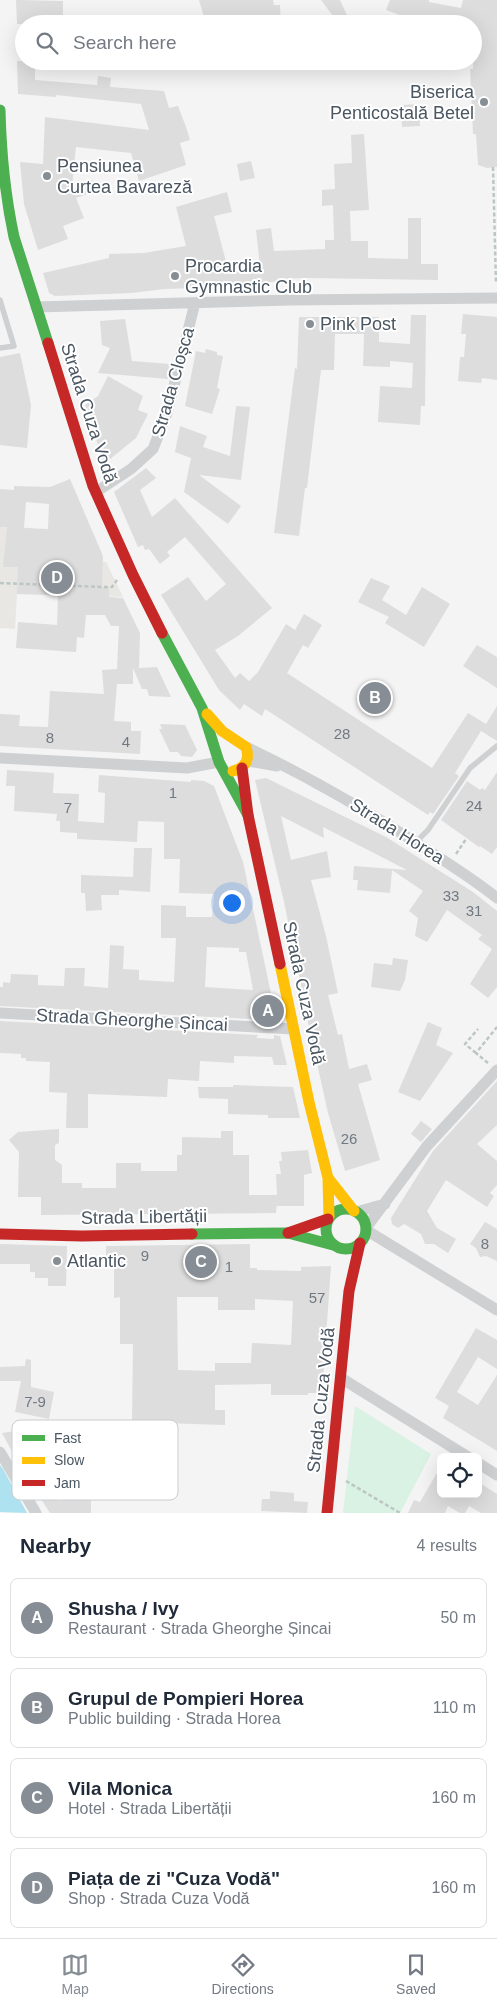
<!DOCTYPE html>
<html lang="en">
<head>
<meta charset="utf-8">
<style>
  :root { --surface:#fff; --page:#f6f6f7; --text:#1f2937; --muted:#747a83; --line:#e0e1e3; --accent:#868d94 }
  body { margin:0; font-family:Helvetica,sans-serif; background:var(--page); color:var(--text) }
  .controls { position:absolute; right:15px; bottom:15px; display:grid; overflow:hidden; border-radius:8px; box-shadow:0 5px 20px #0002 }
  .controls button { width:45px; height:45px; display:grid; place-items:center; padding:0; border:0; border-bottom:1px solid var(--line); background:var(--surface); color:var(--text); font:25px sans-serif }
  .you { position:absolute; left:231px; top:902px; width:18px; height:18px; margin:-12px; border:4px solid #fff; border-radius:50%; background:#1a73e8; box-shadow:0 0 0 8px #1a73e833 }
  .badge { display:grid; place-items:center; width:32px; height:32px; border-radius:50%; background:var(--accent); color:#fff; font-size:16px; font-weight:700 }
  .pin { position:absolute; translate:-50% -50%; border:2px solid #fff; box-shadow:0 1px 5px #0006 }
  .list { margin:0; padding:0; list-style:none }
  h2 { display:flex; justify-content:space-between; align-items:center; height:65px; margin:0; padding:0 20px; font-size:21px }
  h2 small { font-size:16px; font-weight:400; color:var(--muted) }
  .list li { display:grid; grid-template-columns:32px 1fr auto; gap:15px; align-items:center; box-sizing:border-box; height:80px; margin:0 10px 10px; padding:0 10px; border:1px solid var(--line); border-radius:8px }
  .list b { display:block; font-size:19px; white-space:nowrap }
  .list p { margin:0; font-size:16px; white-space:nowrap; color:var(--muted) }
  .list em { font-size:16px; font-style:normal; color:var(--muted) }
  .icon { flex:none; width:28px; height:28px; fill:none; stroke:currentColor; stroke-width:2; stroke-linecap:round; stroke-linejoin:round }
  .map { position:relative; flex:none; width:497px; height:1513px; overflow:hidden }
  .search { position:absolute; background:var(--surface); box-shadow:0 5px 20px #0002; left:15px; right:15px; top:15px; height:55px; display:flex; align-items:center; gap:12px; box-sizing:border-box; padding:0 18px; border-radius:28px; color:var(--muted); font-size:19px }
  .sheet { height:425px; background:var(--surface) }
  nav { display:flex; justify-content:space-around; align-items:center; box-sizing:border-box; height:70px; border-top:1px solid var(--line); background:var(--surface); font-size:14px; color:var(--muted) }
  nav a { display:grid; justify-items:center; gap:2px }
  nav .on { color:var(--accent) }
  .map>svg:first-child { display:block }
  .commercial { fill:#e8e7e3 }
  .green { fill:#d9f2e3 }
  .water { fill:#aee2f0 }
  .building { fill:#ddddde; fill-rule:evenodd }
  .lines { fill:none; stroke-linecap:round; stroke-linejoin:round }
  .path { stroke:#bcc7c4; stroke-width:2.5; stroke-dasharray:4 2.5; stroke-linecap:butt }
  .lane { stroke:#ced0d2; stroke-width:5.5 }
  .street { stroke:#ced0d2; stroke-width:11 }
  .fast { stroke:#4caf50; stroke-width:11 }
  .slow { stroke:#ffc107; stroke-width:11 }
  .jam { stroke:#c62828; stroke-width:11 }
  .poi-dot { fill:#868d94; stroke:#fff; stroke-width:2 }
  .labels { text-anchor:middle; stroke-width:4; stroke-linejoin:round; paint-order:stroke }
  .number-label { font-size:15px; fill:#707881 }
  .poi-label { font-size:18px; fill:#4a5661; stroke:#fff; text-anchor:start }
  .street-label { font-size:18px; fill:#4a5661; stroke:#fff }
  .key { fill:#fff; stroke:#c9ccd0; stroke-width:1 }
  .key-label { font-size:14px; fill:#4a5661 }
</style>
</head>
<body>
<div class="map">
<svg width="497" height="1513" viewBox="0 0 497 1513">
  <rect width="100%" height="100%" fill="#f4f4f4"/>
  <path class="commercial" d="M0 527 33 528V560L106 562 123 597 17 594 15 629 0 628Z"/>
  <path class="green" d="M355 1406 431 1454 400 1513H343Z"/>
  <path class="water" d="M0 1465 3 1469 27 1513 0 1512Z"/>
  <path class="building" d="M16 0 63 1V16H49V24H17Z
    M199 0H273L274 5H280L281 24H206Z
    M321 0H340L351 24H339Z
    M390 0H429V2L461 8 463 0H497V167L487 168 478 165 476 134H473L470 69H473V24H418L399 19 400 15 386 10Z
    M17 61H35V80L97 85 98 76 111 78 110 87 164 91 169 108 178 106 186 127 190 140 180 143 186 165 139 181 131 153 76 147 72 187 92 180 97 191 76 198 84 218 63 226 68 239 38 250 24 204 20 162 43 164 45 117 149 130 141 104 56 95V97L18 94Z
    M419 104 420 126 402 127 401 105Z
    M364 134 369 210 350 211 351 241H368V258L408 259V218H421V264H438V280L307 278 280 279V281L262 283 261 279 228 287 165 289 131 293 55 296 49 293 43 273 109 258V254L144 253 186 246 176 207 227 192 232 212 214 216 229 273 260 266 256 230 271 228 274 251 325 249V240H334L333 205 322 206V190L335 189 334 164 352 163 351 135Z
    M251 161 255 178 240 181 237 164Z
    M463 314 497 317V380L482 378 481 383 458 381 460 357H464L466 334H461Z
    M411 315H426L425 406H421L420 425 378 422 380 386 412 388 413 363 390 361V367L363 366 364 334H335L334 370H321L307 488H305L299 536 274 533 295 368 297 369 299 317H379V342L410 344Z
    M125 319 132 361 170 364 168 379 98 373 110 348 102 345 100 321Z
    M206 349 217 352V355L223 356 217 388 220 389 212 414 185 406 196 351 205 353Z
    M20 353 31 405 27 448 0 445V357Z
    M108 376 143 396 138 410 148 414 136 438 104 464 85 405 98 396Z
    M236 406 250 407 241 480 199 475 241 506 228 524 184 492 191 458 175 452 180 426 207 436 203 447 230 456Z
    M146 468 156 478 140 490 152 517 175 498 272 608 238 636 215 650 235 678 240 673 249 681 258 672 286 624 295 630 304 614 322 625 308 648 303 645 287 673 432 768 468 713 486 724 497 706V741L481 731 455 773 459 776 433 814 430 812 428 815 265 709 262 716 244 704 240 710 219 690 161 595 188 577 206 601 226 584 185 537 167 552 170 556 160 564 149 549 145 550 143 545 138 547 114 492Z
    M70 479 103 556 102 587 109 588V597L123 598 140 633 139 668 157 667 171 697 149 696 147 689H142L133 668V684H117L114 721 131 722V731H141L140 754 0 746V714L20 715 19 726 48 727 50 691 104 694 102 670 117 669 119 626H111L105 615H86L84 638 77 637 76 652 16 648 18 622 57 625 58 595 17 594 18 567H3L7 527H0V489L14 490V486L50 487ZM26 502 49 504 48 529 24 528Z
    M371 578 390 586 382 600 406 615 422 587 450 604 424 647 385 623 389 617 358 602Z
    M477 645 497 657V688L463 666Z
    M160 724 185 725 197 750 192 757 181 756 178 752H170L159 729H162Z
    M7 770 54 773 53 793 79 794 78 821 104 823 105 793 98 792 99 775 191 782V780L204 781 214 786 243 862 275 1012 269 1020 0 1006V987H3V982L10 983 11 974 38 975V985L64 986 65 968H85L84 986 108 988 110 945 124 946 123 969 139 970V980L174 982 176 938H161V905L186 906V917H212L214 894 179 893 180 859H164V822L138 821 137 842 77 839V833L60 832V821H56L57 814 14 811 15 786H6ZM207 947 239 948V952H246L253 990 205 987Z
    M497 772V847L492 854 480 846 479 847 441 820 467 781 480 790 482 788 485 790Z
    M266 778 386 837 473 892 497 911V987L488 998 470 984 492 949 478 939 482 935 447 910 427 942 415 936 418 918 409 911 423 891 392 870 390 893 357 890 358 880H353L354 866 407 870 323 827 324 838 281 816 291 860 327 851 331 877 311 880 326 936 338 993 328 995 338 1035 342 1034 349 1069 367 1064 372 1080 358 1084 380 1160 345 1171 328 1113 303 1000H304L284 902 255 780Z
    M134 848H152L150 892 119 890V895H101L102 910 86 911 85 893H81V875L133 877Z
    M393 958 408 960 405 980 400 991 371 987 374 963 392 965Z
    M0 1021 258 1035 256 1038 274 1039V1035L280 1036 287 1065H274L272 1057 234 1056V1063L200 1061 199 1081 168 1079 167 1097 88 1094V1128H66L67 1093 49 1092 50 1062 26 1061V1058H21V1054L0 1053Z
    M428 1022 442 1028 436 1045 453 1053 420 1101 398 1092Z
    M497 1081V1125L477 1144 497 1161V1185L490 1193 494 1196 487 1207 446 1180 427 1211 437 1228 456 1239 448 1253 434 1244H425L421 1234 404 1224 398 1228 392 1224 391 1218 433 1151Z
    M233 1085 293 1087 300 1118H268V1115L228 1114V1099L199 1098 198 1087H233Z
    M421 1121 432 1129 421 1142 411 1134Z
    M59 1129V1143L55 1145V1160L62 1165V1183H82V1188H116V1163H141V1171H177V1155H182V1137L221 1138V1131H233V1155H249V1195H277L276 1174H281L279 1161H282L281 1152 308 1150 312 1173 304 1175V1206H277V1203L276 1213 41 1215V1197H18L19 1152 9 1140 18 1132Z
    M485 1222 497 1229V1261L486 1256 480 1257 476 1248 470 1244Z
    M0 1244 67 1246 66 1286H48V1278H35V1272H30V1264H0Z
    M250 1244V1268H257V1270L301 1271V1267L331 1266 322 1393H308V1395H271V1384L215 1385V1410H225V1425L162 1423V1420H132L133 1344H120V1297L114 1298V1268L106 1267V1246ZM177 1297H218V1310H255V1299L293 1301 291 1345 252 1343 251 1363H215V1371L178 1370Z
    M476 1328 497 1340V1369L478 1357 457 1392 478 1405 497 1375V1451L443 1418 449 1406 435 1398Z
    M26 1359 31 1360V1387L54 1392 49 1419 15 1412 21 1381H0V1367L25 1366Z
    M47 1426 46 1429H50L51 1462H54L57 1477 42 1480 58 1501 72 1497H91V1513H50L18 1463 2 1433Z
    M441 1466V1494H478V1482L497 1494V1513H481L469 1506 465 1513H460L448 1506 445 1513H408L414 1500 420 1502Z
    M270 1491 294 1493V1501L308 1502 307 1513 261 1511 262 1499H270Z"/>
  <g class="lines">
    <path class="path" d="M493 167 496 284
      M0 583 103 587H112L117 580
      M456 854 466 839
      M476 1053 465 1044 478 1029
      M488 1063 476 1053 497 1027
      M346 1481 400 1513"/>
    <path class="lane" d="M0 300 14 346 0 348
      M416 842 428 830 470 768 497 746"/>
    <path class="street" d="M36 307 290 300 497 298
      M96 492 131 469 153 449 167 413 195 303
      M246 747C305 775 361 807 415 842 443 860 471 877 497 898
      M0 758 187 768 219 762
      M248 761 277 766
      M0 1013 293 1029
      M356 1212 385 1204
      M366 1228 427 1146 497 1070
      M366 1230 497 1310
      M341 1378 468 1457
      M0 1452 36 1513
      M478 1463 497 1475"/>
    <path class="fast" d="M0 110C1 153 5 195 14 237L48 343
      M162 633 202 708 219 762 248 815
      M326 1229a20 20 0 1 1 40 0a20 20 0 1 1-40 0Z
      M192 1234 288 1233 333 1245"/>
    <path class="slow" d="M207 714 222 731 246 747C250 759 246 768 233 771
      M280 964 309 1102 328 1178 329 1217
      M328 1178 354 1211"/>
    <path class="jam" d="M48 343 93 486 133 575 162 633
      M242 768 248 815 280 964
      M288 1233 328 1219
      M0 1234 82 1236 192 1234
      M327 1513 349 1291 360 1243"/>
  </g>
  <g class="poi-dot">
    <circle cx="484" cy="102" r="5"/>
    <circle cx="47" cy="176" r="5"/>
    <circle cx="175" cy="276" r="5"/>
    <circle cx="310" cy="324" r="5"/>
    <circle cx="57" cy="1261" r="5"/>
  </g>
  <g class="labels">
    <g class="number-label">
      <text x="342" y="739">28</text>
      <text x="50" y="743">8</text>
      <text x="126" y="747">4</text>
      <text x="173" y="798">1</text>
      <text x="474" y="811">24</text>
      <text x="68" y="813">7</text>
      <text x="451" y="901">33</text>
      <text x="474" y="916">31</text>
      <text x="349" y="1144">26</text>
      <text x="485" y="1249">8</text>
      <text x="145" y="1261">9</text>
      <text x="229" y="1272">1</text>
      <text x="317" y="1303">57</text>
      <text x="35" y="1407">7-9</text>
    </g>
    <g class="poi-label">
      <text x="474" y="98" text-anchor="end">Biserica<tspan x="474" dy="21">Penticostală Betel</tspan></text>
      <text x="57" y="172">Pensiunea<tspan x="57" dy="21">Curtea Bavareză</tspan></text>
      <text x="185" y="272">Procardia<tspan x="185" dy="21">Gymnastic Club</tspan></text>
      <text x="320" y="330">Pink Post</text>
      <text x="67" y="1267">Atlantic</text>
    </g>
    <g class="street-label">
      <text transform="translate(173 382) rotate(-74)" y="6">Strada Cloșca</text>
      <text transform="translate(89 413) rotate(72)" y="6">Strada Cuza Vodă</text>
      <text transform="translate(397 831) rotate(32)" y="6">Strada Horea</text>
      <text transform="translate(304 993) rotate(78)" y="6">Strada Cuza Vodă</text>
      <text transform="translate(132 1020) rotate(3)" y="6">Strada Gheorghe Șincai</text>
      <text transform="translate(144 1217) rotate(-1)" y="6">Strada Libertății</text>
      <text transform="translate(321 1400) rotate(-84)" y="6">Strada Cuza Vodă</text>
    </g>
  </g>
  <rect x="12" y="1420" width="166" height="80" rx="8" class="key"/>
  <rect x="22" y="1435" width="23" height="6" fill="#4caf50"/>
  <rect x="22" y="1457" width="23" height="7" fill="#ffc107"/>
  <rect x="22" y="1480" width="23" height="6" fill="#c62828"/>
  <g class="key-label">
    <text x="54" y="1443">Fast</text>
    <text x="54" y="1465">Slow</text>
    <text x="54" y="1488">Jam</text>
  </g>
</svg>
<div class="controls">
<button><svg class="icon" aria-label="locate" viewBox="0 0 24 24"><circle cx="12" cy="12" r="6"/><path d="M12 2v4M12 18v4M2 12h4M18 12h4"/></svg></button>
</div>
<div class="you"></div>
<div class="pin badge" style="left:268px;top:1011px">A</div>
<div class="pin badge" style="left:375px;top:698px">B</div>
<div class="pin badge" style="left:201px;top:1262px">C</div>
<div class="pin badge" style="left:57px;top:578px">D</div>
<div class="search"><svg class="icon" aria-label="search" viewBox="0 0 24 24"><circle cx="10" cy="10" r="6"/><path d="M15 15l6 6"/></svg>Search here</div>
</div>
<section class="sheet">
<h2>Nearby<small>4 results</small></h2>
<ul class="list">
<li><span class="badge">A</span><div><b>Shusha / Ivy</b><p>Restaurant · Strada Gheorghe Șincai</p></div><em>50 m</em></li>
<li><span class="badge">B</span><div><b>Grupul de Pompieri Horea</b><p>Public building · Strada Horea</p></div><em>110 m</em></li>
<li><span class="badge">C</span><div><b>Vila Monica</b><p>Hotel · Strada Libertății</p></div><em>160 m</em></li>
<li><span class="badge">D</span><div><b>Piața de zi &quot;Cuza Vodă&quot;</b><p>Shop · Strada Cuza Vodă</p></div><em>160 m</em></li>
</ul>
</section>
<nav>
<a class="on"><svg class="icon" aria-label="map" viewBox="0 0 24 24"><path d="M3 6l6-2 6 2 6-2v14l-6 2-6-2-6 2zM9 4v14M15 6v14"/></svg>Map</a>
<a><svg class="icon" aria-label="directions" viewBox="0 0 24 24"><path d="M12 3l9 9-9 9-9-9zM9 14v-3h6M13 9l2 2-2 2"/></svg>Directions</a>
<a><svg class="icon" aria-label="saved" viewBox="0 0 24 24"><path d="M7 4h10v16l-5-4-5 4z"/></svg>Saved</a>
</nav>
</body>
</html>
